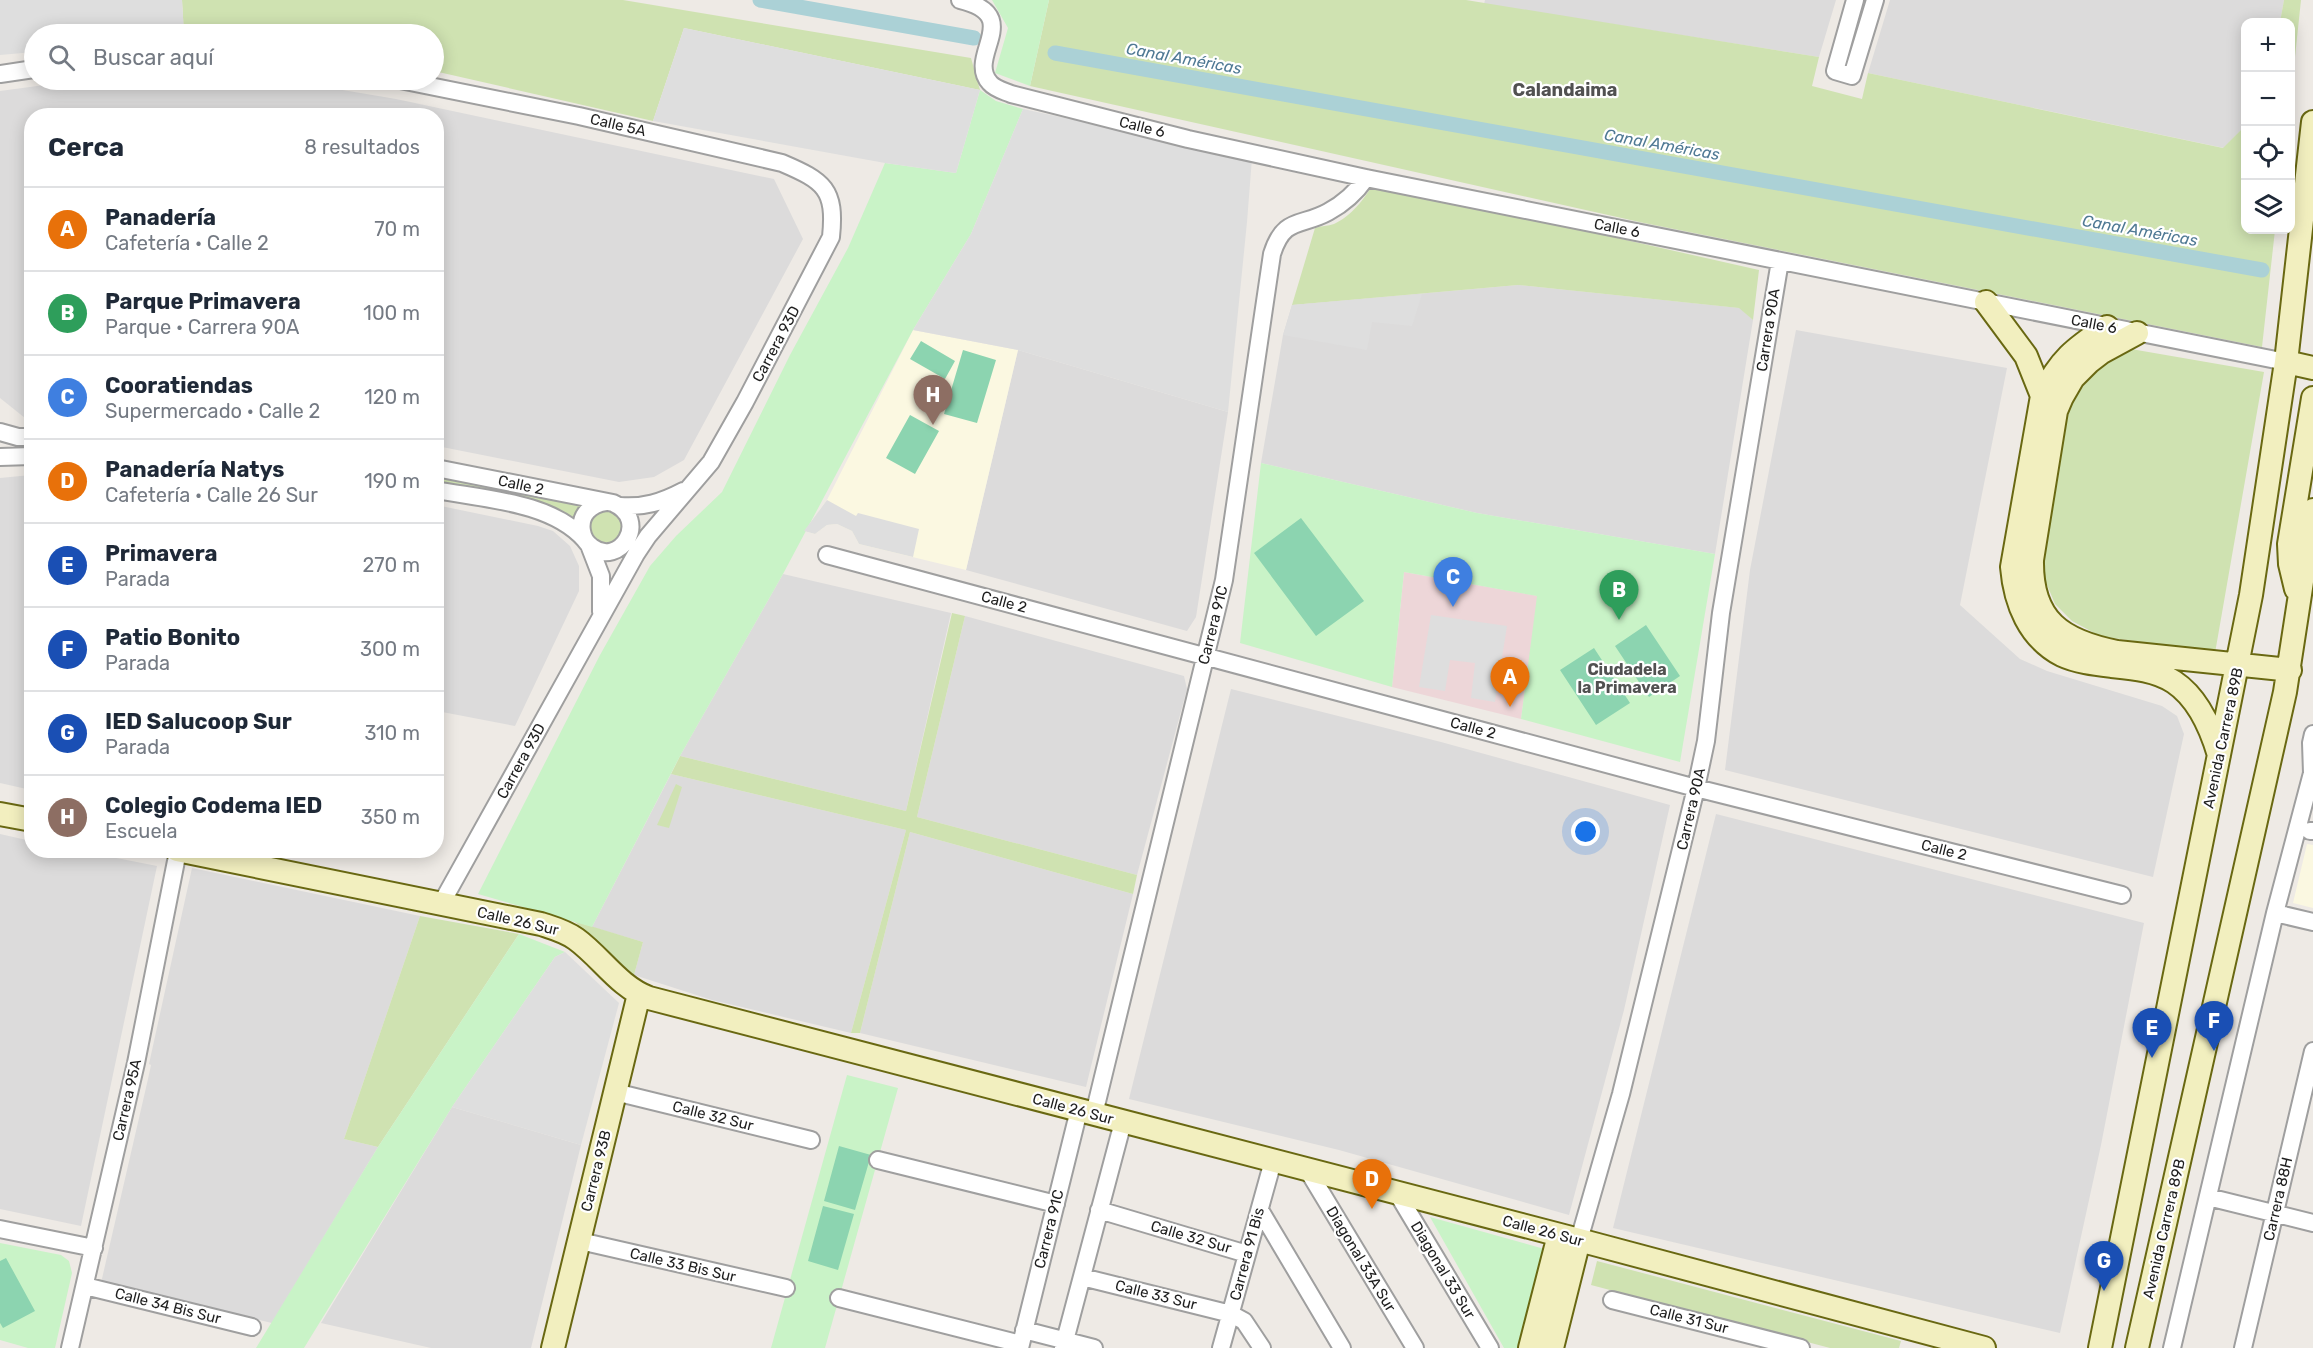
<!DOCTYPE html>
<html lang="es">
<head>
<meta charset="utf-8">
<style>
  :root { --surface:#fff; --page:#f6f6f7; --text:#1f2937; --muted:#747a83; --line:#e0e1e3; --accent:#db2777 }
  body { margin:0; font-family:Rubik,sans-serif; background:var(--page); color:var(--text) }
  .controls { position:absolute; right:18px; top:18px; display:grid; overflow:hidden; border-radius:12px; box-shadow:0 3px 15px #0003 }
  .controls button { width:54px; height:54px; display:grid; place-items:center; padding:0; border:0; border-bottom:2px solid var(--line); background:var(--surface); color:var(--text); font:30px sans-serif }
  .you { position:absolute; left:1586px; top:832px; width:21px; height:21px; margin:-15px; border:4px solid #fff; border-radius:50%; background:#1a73e8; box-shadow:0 0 0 9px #1a73e833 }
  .badge { display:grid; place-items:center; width:39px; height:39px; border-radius:50%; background:var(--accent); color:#fff; font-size:20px; font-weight:700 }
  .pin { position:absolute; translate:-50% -50px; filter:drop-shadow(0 2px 3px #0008) }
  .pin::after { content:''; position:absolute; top:32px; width:21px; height:18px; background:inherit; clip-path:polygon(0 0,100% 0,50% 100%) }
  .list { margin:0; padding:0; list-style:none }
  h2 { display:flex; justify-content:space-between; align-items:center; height:78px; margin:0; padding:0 24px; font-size:26px }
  h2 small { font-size:20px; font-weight:400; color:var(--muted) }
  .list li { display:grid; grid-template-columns:39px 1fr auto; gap:18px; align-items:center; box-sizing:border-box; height:84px; padding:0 24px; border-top:2px solid var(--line) }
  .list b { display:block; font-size:22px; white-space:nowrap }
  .list p { margin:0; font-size:20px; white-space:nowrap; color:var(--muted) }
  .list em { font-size:20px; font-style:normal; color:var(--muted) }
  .icon { flex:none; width:33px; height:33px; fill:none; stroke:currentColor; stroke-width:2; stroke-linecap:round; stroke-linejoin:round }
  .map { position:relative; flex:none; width:2313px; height:1348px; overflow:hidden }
  .search { position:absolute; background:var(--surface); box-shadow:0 3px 15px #0003; left:24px; top:24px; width:420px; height:66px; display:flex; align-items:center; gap:15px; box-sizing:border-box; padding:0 21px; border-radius:33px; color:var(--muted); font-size:22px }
  .panel { position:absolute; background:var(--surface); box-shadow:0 3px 15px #0003; left:24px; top:108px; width:420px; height:750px; border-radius:24px }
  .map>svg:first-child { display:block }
  .residential { fill:#dcdbdb }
  .commercial { fill:#edd6d8 }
  .education { fill:#fbf8e1 }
  .grass { fill:#cfe2b1 }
  .park { fill:#c9f3c7 }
  .pitch { fill:#8cd4b0 }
  .parking { fill:#dedede }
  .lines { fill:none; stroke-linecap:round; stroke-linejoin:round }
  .canal { stroke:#abd1d6; stroke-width:15 }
  .street-casing { stroke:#9f9f9f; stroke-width:20 }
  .secondary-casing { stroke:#696812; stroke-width:26 }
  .street { stroke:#fff; stroke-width:16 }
  .secondary { stroke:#f2efbf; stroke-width:22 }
  .labels { text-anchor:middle; stroke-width:4.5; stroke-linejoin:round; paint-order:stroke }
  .street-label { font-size:15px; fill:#1e1e1e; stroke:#fff }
  .water-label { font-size:16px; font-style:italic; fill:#4f7994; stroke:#fff }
  .neighbourhood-label { font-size:16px; font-weight:bold; fill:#515151; stroke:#fff }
  .quarter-label { font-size:18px; font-weight:bold; fill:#515151; stroke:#fff }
</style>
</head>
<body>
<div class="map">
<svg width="2313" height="1348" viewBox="0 0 2313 1348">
  <rect width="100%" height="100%" fill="#eeeae5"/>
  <path class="residential" d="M1485 0H1836L1819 57 1484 4Z
    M1890 0H2284L2280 22H2246L2245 126 2224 148 1868 73Z
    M82 80H196L301 83 396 99 774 179 803 239 684 460 654 477 619 482 437 446 436 116H32V417L25 418 0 398V91Z
    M1518 285 1740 308 1753 320 1715 554 1477 513 1261 463 1283 335 1292 305Z
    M1796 330 2007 368 1960 605 2020 659 2047 671 2162 706 2177 716 2184 734 2153 877 1725 770 1750 570Z
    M1018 350 1228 412 1196 617 1187 631 966 570Z
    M31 475H32L31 790 0 783V478Z
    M436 505 538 526 553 531 570 546 579 566V591L515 726 437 711Z
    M783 574 951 613 906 811 680 756Z
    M965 616 1184 676 1187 689 1137 875 917 817Z
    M1231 689 1441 742 1670 805 1624 1010 1569 1215 1339 1150 1129 1099Z
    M671 774 906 830 851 1033 712 1000 634 975 643 942 592 927Z
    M1716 814 2144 923 2101 1145 2060 1333 1613 1228Z
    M910 832 1133 894 1086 1087 860 1033Z
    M0 834 31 841 32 850 81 851 157 866 81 1226 0 1209Z
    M192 868 420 916 344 1139 378 1147 272 1323 101 1283 148 1079 151 1065 149 1064Z
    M452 1107 581 1145 531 1348H431L321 1323Z"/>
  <path class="commercial" d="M1404 572 1538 596 1521 719 1392 687Z"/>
  <path class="education" d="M913 330 1018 350 966 570 859 544 852 531 837 524 827 525 815 534 804 531 827 500Z
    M2307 844 2313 845V908L2293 903Z"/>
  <path class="grass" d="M182 0H623L971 58 980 90 684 28 653 121 434 71V34H184Z
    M1049 0H1466L1819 57 1812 86 1862 99 1868 73 2223 148 2245 126 2246 230H2275L2262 347 1644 223 1030 86Z
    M2284 0H2301L2291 95 2290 22H2280Z
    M1373 183 1759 270 1753 320 1739 308 1518 285 1292 305 1315 228C1321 226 1328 226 1334 224 1350 217 1366 198 1373 183Z
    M2131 349 2264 372 2215 653 2100 636 2072 621 2055 604 2045 580 2044 563 2069 409C2083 381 2104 363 2131 349Z
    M436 475 585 503 576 519 560 510 543 505 437 483Z
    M608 509 623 519 622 537 607 546C582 538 583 516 608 509Z
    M952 613 965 616 917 817 1137 875 1133 894 910 832 860 1033H851L906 830 671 774 680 756 906 811Z
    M676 784 682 787 669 828 657 825Z
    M420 916 519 934 378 1147 344 1139Z
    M574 921 643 942 634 975Z
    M1597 1261 1901 1341 1899 1348H1830L1591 1285Z"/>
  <path class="park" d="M992 0H1049L1030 86 995 73 1008 28Z
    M980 90 996 101 1023 109 971 234 913 330 783 574 680 756 592 927 478 894 600 655 650 566 676 536 722 492 790 355 848 248 885 163 956 173Z
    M1261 463 1477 513 1715 554 1680 762 1521 719 1537 596 1404 572 1392 687 1240 643Z
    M519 934 565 952 555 957 452 1107 304 1348H256L378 1147Z
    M847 1075 898 1088 825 1348H771Z
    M1430 1217 1548 1250 1519 1348H1504Z
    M0 1243 61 1255 69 1261 72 1273 55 1348H28L0 1340Z"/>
  <path class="pitch" d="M921 341 955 361 945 379 910 359Z
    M963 350 996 360 977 423 944 414Z
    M910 415 939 431 915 474 886 458Z
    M1301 518 1364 601 1316 636 1254 553Z
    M1646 625 1680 676 1649 697 1615 646Z
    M1594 648 1630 703 1596 725 1560 670Z
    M839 1146 871 1155 855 1210 824 1201Z
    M823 1206 854 1214 838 1270 808 1261Z
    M6 1258 35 1311 3 1328 0 1323V1261Z"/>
  <path class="parking" d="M0 0H182L184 34H34V52L0 55Z
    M684 28 980 90 956 173 885 163 653 121Z
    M1023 109 1252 158 1247 222 1228 412 1018 350 913 330 971 234Z
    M1422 294 1412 326 1372 322 1367 350 1283 335 1292 305Z
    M827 500 856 516 858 513 919 529 913 557 859 544 852 531 837 524 827 525 815 534 804 531Z
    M1431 615 1507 626 1495 702 1471 698 1475 663 1450 660 1445 691 1419 687Z
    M565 952 619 1003 581 1145 452 1107 555 957Z"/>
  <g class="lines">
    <path class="canal" d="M760 0 974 38
      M1055 53 2262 270"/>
    <defs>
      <path id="street" d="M960 0C1026 16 965 56 990 83 995 89 1004 91 1011 94L1188 139 1366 178 2286 362
        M1855 0 1835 71 1852 76 1875 0
        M0 74 34 69
        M400 80 579 116 782 163C824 181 836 189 831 237L745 402 711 462 648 536 636 554 441 904
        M0 432 18 437H32
        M0 457 32 456
        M436 468 613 503C651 520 619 568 592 547 586 543 583 538 582 531 579 515 591 504 606 502
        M436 490C484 499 552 502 585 540
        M620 506C643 508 662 502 683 491
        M589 545 601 576V612
        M827 555 1696 788 2122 895
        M2310 831H2313
        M2275 913 2313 922
        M615 1092 811 1140
        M1094 1114 1224 580 1272 254C1284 216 1301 227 1328 212 1343 204 1357 191 1366 178
        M878 1160 1056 1204
        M1307 1169 1415 1348
        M1397 1193 1490 1348
        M2208 1197 2313 1223
        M1099 1210 1247 1254
        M1260 1210 1342 1348
        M0 1229 94 1248
        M1579 1240 1621 1094 1696 788 1706 741 1721 613 1780 261
        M580 1241 786 1288
        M1082 1277 1231 1314 1244 1321 1262 1348
        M85 1286 252 1327
        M839 1298 1021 1344
        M1612 1300 1801 1348
        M1024 1330 1094 1348
        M70 1348 136 1063 178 851
        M1020 1348 1079 1110
        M1063 1348 1123 1122
        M1221 1348 1273 1161
        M2172 1348 2275 913 2312 773 2311 743 2313 734
        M2243 1348 2313 1051"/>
      <path id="secondary" d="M1986 302 2026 356 2042 396
        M2107 327C2075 348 2059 360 2042 396L2012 567C2015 603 2029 638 2062 655 2077 662 2095 664 2112 666 2132 668 2156 670 2174 682 2198 698 2211 728 2219 755
        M2137 333 2102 352 2089 362 2073 378 2062 397 2056 411 2032 560C2031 621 2062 641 2117 652L2290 670
        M2286 362 2313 368
        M2296 589 2290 564 2289 544 2313 398
        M0 814 32 820
        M177 850 541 924C553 928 565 931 576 939 601 957 619 987 649 998L1579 1240 1984 1348
        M553 1348 639 994
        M1530 1348 1559 1235
        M1552 1348 1579 1240
        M2100 1348 2251 595 2286 362 2313 122
        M2137 1348 2285 692 2313 510"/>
    </defs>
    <use href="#street" class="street-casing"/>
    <use href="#secondary" class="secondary-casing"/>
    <use href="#street" class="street"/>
    <use href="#secondary" class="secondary"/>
  </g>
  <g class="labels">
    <g class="street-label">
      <text transform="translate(618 125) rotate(13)" y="5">Calle 5A</text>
      <text transform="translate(1142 127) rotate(14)" y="5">Calle 6</text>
      <text transform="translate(1617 228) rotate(11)" y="5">Calle 6</text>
      <text transform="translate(2094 324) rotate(11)" y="5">Calle 6</text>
      <text transform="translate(1768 330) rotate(-81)" y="5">Carrera 90A</text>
      <text transform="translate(776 344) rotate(-62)" y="5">Carrera 93D</text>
      <text transform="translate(521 485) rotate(12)" y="5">Calle 2</text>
      <text transform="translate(1004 602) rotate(15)" y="5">Calle 2</text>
      <text transform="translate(1213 625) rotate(-76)" y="5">Carrera 91C</text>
      <text transform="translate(1473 728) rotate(15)" y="5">Calle 2</text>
      <text transform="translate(2223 738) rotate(-78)" y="5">Avenida Carrera 89B</text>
      <text transform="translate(521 761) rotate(-61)" y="5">Carrera 93D</text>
      <text transform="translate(1691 809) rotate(-77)" y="5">Carrera 90A</text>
      <text transform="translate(1944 850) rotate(14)" y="5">Calle 2</text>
      <text transform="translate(518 921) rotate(13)" y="5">Calle 26 Sur</text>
      <text transform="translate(127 1100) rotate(-77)" y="5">Carrera 95A</text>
      <text transform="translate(1073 1109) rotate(15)" y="5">Calle 26 Sur</text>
      <text transform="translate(713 1116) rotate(14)" y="5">Calle 32 Sur</text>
      <text transform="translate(596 1171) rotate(-76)" y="5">Carrera 93B</text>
      <text transform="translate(2278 1199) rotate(-77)" y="5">Carrera 88H</text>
      <text transform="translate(1049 1229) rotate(-76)" y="5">Carrera 91C</text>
      <text transform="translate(2164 1229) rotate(-77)" y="5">Avenida Carrera 89B</text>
      <text transform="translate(1543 1231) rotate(15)" y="5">Calle 26 Sur</text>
      <text transform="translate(1191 1237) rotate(16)" y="5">Calle 32 Sur</text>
      <text transform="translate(1247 1254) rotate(-75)" y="5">Carrera 91 Bis</text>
      <text transform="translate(1361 1259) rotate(59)" y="5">Diagonal 33A Sur</text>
      <text transform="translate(683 1265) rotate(13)" y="5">Calle 33 Bis Sur</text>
      <text transform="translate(1443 1270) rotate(59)" y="5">Diagonal 33 Sur</text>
      <text transform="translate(1156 1295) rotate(14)" y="5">Calle 33 Sur</text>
      <text transform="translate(168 1306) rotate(14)" y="5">Calle 34 Bis Sur</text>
      <text transform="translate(1689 1319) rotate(14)" y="5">Calle 31 Sur</text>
    </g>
    <g class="water-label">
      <text transform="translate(1184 58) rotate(10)" y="6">Canal Américas</text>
      <text transform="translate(1662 144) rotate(10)" y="6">Canal Américas</text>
      <text transform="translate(2140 230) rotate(10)" y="6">Canal Américas</text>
    </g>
    <g class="neighbourhood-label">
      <text x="1627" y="675">Ciudadela<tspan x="1627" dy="18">la Primavera</tspan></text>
    </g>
    <g class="quarter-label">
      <text x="1565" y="96">Calandaima</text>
    </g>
  </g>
</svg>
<div class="controls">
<button>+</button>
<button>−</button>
<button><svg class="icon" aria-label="locate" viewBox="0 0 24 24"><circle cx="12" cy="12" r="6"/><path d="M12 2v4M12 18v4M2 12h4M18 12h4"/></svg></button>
<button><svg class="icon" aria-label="layers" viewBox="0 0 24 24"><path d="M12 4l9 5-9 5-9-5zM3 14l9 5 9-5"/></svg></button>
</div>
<div class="you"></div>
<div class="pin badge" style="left:1510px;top:707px;background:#e8710a">A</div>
<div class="pin badge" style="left:1619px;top:620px;background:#2e9e5b">B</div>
<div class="pin badge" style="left:1453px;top:607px;background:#3f7fe0">C</div>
<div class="pin badge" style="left:1372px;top:1209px;background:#e8710a">D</div>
<div class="pin badge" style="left:2152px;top:1058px;background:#1a4fb4">E</div>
<div class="pin badge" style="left:2214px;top:1051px;background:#1a4fb4">F</div>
<div class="pin badge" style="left:2104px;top:1291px;background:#1a4fb4">G</div>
<div class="pin badge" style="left:933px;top:425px;background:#8d6e63">H</div>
<div class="search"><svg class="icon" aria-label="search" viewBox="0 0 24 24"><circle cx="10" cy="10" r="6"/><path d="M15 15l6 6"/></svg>Buscar aquí</div>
<section class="panel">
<h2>Cerca<small>8 resultados</small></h2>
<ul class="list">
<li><span class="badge" style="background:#e8710a">A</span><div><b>Panadería</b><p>Cafetería · Calle 2</p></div><em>70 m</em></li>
<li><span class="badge" style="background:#2e9e5b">B</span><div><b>Parque Primavera</b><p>Parque · Carrera 90A</p></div><em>100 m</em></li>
<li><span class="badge" style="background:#3f7fe0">C</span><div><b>Cooratiendas</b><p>Supermercado · Calle 2</p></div><em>120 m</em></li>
<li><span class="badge" style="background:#e8710a">D</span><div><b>Panadería Natys</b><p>Cafetería · Calle 26 Sur</p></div><em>190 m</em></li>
<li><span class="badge" style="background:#1a4fb4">E</span><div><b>Primavera</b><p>Parada</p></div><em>270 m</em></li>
<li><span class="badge" style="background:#1a4fb4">F</span><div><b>Patio Bonito</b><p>Parada</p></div><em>300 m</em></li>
<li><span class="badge" style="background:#1a4fb4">G</span><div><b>IED Salucoop Sur</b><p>Parada</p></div><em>310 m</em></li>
<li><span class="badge" style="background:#8d6e63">H</span><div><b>Colegio Codema IED</b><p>Escuela</p></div><em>350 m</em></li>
</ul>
</section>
</div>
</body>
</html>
